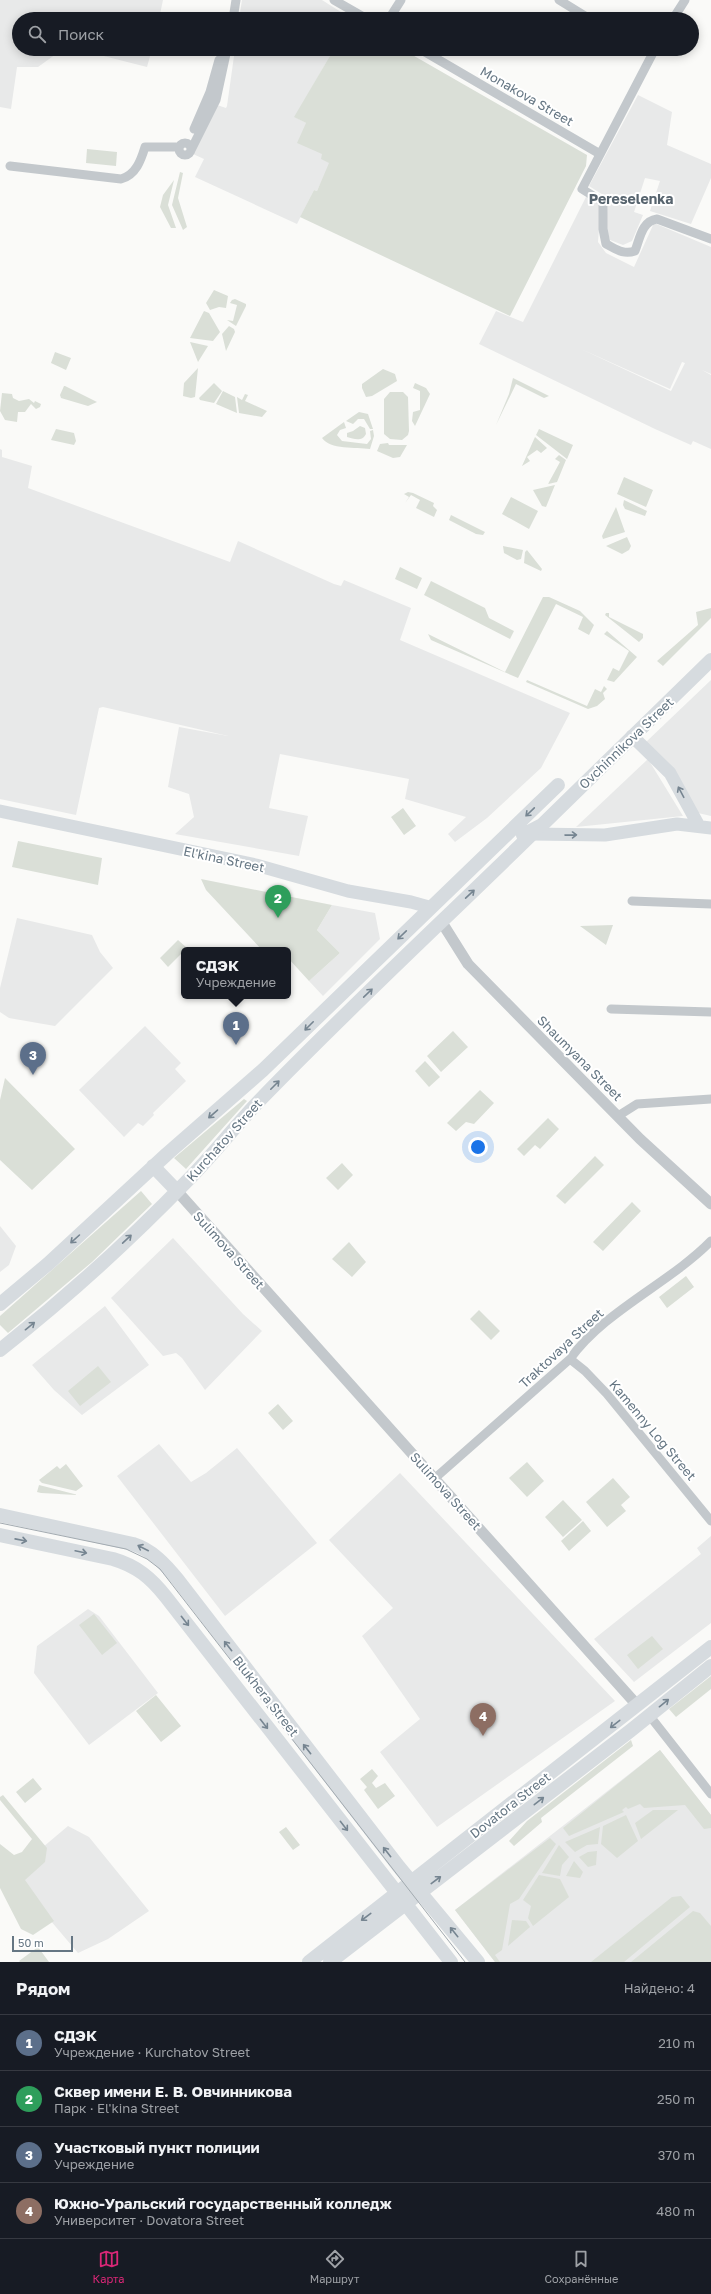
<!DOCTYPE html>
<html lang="ru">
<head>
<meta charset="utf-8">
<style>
  :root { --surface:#171b24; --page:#242831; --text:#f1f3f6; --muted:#9ea1a6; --line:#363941; --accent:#db2777 }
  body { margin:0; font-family:"Golos Text",sans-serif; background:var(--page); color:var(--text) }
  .scale { position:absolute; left:12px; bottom:10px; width:61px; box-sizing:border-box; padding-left:4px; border:2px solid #657683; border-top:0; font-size:11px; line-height:14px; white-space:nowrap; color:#657683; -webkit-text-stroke:3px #fff; paint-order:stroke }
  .you { position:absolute; left:478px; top:1147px; width:14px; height:14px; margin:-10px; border:3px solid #fff; border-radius:50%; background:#1a73e8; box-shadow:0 0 0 6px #1a73e833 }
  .badge { display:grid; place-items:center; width:26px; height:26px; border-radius:50%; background:var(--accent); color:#fff; font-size:13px; font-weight:700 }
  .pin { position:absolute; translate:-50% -33px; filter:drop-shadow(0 1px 2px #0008) }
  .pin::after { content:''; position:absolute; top:21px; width:14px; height:12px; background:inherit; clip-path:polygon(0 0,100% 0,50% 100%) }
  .popup { position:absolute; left:181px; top:947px; width:110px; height:52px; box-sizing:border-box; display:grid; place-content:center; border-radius:6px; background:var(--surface); filter:drop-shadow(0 1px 3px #0005); font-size:13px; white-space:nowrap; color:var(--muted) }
  .popup b { font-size:15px; color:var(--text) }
  .popup::after { content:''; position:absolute; left:50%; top:100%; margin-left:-8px; border:8px solid transparent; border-top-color:var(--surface) }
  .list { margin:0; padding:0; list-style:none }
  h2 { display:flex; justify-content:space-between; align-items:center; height:52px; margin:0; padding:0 16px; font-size:17px }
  h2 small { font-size:13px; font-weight:400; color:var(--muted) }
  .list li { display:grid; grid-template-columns:26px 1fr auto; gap:12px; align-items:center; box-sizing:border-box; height:56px; padding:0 16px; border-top:1px solid var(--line) }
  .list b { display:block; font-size:15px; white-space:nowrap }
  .list p { margin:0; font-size:13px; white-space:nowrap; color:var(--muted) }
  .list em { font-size:13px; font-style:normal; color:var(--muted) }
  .icon { flex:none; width:22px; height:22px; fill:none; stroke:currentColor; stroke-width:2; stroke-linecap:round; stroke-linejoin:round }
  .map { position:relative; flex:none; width:711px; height:1962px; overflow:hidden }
  .search { position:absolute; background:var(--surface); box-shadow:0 2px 10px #0003; left:12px; right:12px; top:12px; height:44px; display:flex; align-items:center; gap:10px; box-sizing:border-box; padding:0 14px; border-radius:22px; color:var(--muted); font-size:15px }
  .sheet { height:276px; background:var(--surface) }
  nav { display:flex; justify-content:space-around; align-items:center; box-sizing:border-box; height:56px; border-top:1px solid var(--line); background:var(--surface); font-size:11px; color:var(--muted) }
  nav a { display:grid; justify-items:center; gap:2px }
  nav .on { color:var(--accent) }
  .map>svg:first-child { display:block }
  .built { fill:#e8e9e9; fill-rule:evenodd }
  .green { fill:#dadfd7 }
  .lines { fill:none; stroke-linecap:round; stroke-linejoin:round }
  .minor { stroke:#c3c8cc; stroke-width:9 }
  .tertiary { stroke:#c3c8cc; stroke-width:11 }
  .secondary { stroke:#d6dbdf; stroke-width:13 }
  .primary { stroke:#d6dbdf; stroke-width:14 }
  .tram { stroke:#a2aab0; stroke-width:1 }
  .oneway { stroke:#768591 }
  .labels { text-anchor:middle; stroke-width:4; stroke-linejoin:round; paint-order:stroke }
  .street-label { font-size:13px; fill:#657683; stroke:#fff }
  .neighbourhood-label { font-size:14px; font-weight:bold; fill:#57646e; stroke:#fff }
</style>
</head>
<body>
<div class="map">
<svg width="711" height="1962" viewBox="0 0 711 1962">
  <rect width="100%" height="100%" fill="#fafaf8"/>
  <path class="built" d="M0 0H163L159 19H19V49H63L38 67H17L11 109 0 107Z
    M242 0H322L352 19H239Z
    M76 49H152L147 67Z
    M235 49H334L295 117 306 123 330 163 317 191 314 190 297 224 195 177 204 159 193 154 217 105 226 108 227 106Z
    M638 95 672 112 667 145 711 164V178L691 224 650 211 660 181 645 178 634 212 643 215 632 241 623 245 610 240 606 228 608 198 589 186Z
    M587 195 601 204 598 242 606 253 634 267 654 223 711 247V374L702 370 711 375V449L693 441 691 445 655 429 479 344 496 311 523 322ZM581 349 670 389 682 362 685 363 671 391Z
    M0 449 2 450V457L32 466 28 488 230 562 238 541 334 584 341 586 344 580 411 608 400 640 570 713 541 768 487 818 455 842 448 834 466 817 405 799 409 779 280 754 269 808 308 816 299 856 175 834 194 817 189 794 168 787 179 727 228 736 103 707 99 708 76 815 0 799Z
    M711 680V816L698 813 646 742Z
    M648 759 683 816 576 827Z
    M332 905 375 913 380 939 323 996 309 981 340 953 317 930Z
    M17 918 92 935 100 952 113 968 55 1026 9 1018 0 1012V988Z
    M145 1026 181 1063 175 1069 186 1081 153 1113 154 1115 143 1126 138 1123 124 1137 79 1090Z
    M0 1226 16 1246 9 1265 0 1272Z
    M173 1238 243 1314 262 1331 205 1390 182 1358 176 1353 163 1356 111 1298Z
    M105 1306 149 1365 82 1415 54 1390 32 1365Z
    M159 1444 191 1482 206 1473 237 1448 317 1543 225 1616 117 1476Z
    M400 1473 615 1701 437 1827 380 1752 420 1719 362 1636 393 1608 329 1540Z
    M711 1536V1623L634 1682 594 1639 701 1554 697 1548Z
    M88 1609 99 1616 158 1693 89 1745 34 1673 37 1646Z
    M660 1750 711 1815V1962H495L455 1910Z
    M68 1826 89 1837 149 1911 108 1939 78 1953 11 1874Z"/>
  <path class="green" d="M334 49H362L371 54 374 49H402L587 155 586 166 510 316 300 217 314 190 317 191 329 163 321 159 322 154 297 143 306 123 294 117Z
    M87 149 117 152 116 166 86 163Z
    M180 172 183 173 178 198 187 227 183 230 172 205Z
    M174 180 168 205 176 228H171L160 207 163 195Z
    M214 290 228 296 226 308 219 307 210 310 206 303Z
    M235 299 246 304V306L236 326 227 320 233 321 237 305 230 303 232 300Z
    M204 311 209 313 220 332 213 341 190 338Z
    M229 326 234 329 235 332 226 351 222 334Z
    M190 342 208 346 198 362Z
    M55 352 71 358 66 370 51 363Z
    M198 368 195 397 191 398 183 396 184 383Z
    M383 369 395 374 397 381 372 396 366 397 362 388V384Z
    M513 378 549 396 544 398 516 384 496 425 509 394Z
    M214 383 222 391 214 403 200 400 199 398Z
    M415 383 426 388 430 394 415 426 412 421 413 412 420 410V391L413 388Z
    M64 386H65L97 402 88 406 61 398 60 395Z
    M223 391 235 397 237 413 216 404Z
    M390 392H403L408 397 409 431 408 435 402 440 390 439 384 434V399Z
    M2 393 12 394 13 398 19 401 29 399 34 403 35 401 41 404 40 407 36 409 31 404 25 412H18L17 422 5 420 0 411Z
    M245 394 248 395 245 401 267 411 262 417 239 413 237 397 242 400Z
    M359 412 368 414 373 429H370L364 419H358L353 424 346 421Z
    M344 422 346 428 340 430 337 435 342 441 367 444 371 439 370 431 373 430 374 436 370 449C356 447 330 450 322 438Z
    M360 426 365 428 366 434C362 442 354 439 347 437V433L353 431Z
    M56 429 74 433 76 441 74 445 51 440Z
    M539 429 573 445 567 459 536 435Z
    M535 437 547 448 541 453 537 450 527 457 530 461 522 466Z
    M388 443 389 445H407L400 457 393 458 377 451 380 444Z
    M559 455 566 460 557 482 548 484 560 462 555 459Z
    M624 477 653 490 646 507 617 494Z
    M555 485 546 507 542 506 533 490Z
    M408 492 413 493 434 503 433 506 437 510 434 517 416 508 420 500 411 495 405 503 409 497 404 494Z
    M511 497 538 511 529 529 502 514Z
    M624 500 647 511 645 516 625 509 623 505Z
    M616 507 625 532 603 539 602 536Z
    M451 515 485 532 483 535 476 534 449 520Z
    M627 537 631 546 629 550 622 554 606 546Z
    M503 546 523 550 521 559 517 560 504 553Z
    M527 550 542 569 541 571 524 563 525 552Z
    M400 567 422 578 417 589 395 579Z
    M431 581 485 608 489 618 514 631 510 639 424 595Z
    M543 597H549L580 611 594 625 589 635 578 629 583 617 556 604 518 678 431 640 428 634 505 672Z
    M711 608V618L663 666 657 661 698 625 696 612Z
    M606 613H609V617L643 634V638L639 642 605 615Z
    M607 631 637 657 614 682 607 680 613 668 619 671 629 651 604 634Z
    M527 680 587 706 595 689 601 692 604 686 607 689 603 693 605 699 597 706 588 709 526 682Z
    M403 808 416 826 404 835 391 817Z
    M18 841 102 858 98 885 12 867Z
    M201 879 332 905 317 930 340 953 309 981 288 958V950H262L206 890Z
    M613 925 606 945 580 926Z
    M178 940 187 948 168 967 160 958Z
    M453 1031 468 1047 441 1072 427 1056Z
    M425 1061 440 1077 429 1087 415 1071Z
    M5 1078 75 1149 32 1190 0 1160V1100Z
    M480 1090 494 1103 474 1124 466 1122 456 1131 447 1123Z
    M244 1099 247 1101 186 1169 174 1158Z
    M548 1118 559 1129 540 1149 535 1145 524 1156 517 1149Z
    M595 1156 604 1165 565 1204 556 1196Z
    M342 1163 353 1175 338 1190 326 1178Z
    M141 1191 152 1204 92 1262 8 1333 0 1325V1316Z
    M632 1202 641 1211 603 1251 593 1242Z
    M349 1242 366 1262 352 1277 332 1259Z
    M686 1276 694 1287 667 1308 659 1297Z
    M479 1310 500 1331 491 1340 470 1319Z
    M98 1366 111 1382 80 1406 68 1391Z
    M278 1404 293 1421 283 1430 268 1413Z
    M527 1462 544 1481 527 1497 509 1478Z
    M66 1464 83 1486 76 1491 42 1483 39 1480 57 1466 60 1469Z
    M613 1478 630 1497 621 1505 626 1511 607 1527 586 1502Z
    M39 1485 78 1495 41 1493 37 1492Z
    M563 1500 582 1520 563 1537 545 1517Z
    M583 1521 591 1531 569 1551 561 1541Z
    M94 1614 117 1643 102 1655 79 1625Z
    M652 1636 663 1649 638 1669 627 1655Z
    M711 1676V1689L676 1717 669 1709Z
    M156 1695 181 1726 161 1742 136 1711Z
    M631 1740 633 1746 541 1818 542 1822 514 1846 509 1841 527 1821Z
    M660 1750 711 1815V1828L704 1829 685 1805 644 1808 640 1804 628 1809 626 1807 622 1810 624 1812 569 1836 563 1828Z
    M372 1769 378 1776 372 1783 376 1788 385 1783 395 1796 378 1809 364 1790 367 1787 360 1779Z
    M33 1778 42 1789 25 1803 16 1792Z
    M3 1795 47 1848 45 1862 25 1880 54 1921 33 1935 21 1929 0 1888V1844L14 1855 22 1852 32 1839 0 1800V1797Z
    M653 1810H678L641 1839 635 1823Z
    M626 1815 638 1841 617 1858 601 1844 603 1826Z
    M286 1827 300 1845 293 1850 279 1832Z
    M600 1827 598 1844 587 1845 575 1852 565 1842Z
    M550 1838 556 1844 519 1899 510 1904 502 1950 495 1955 500 1962H495L455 1910Z
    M559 1845 569 1857 562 1865 560 1876 542 1873Z
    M597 1851 596 1865 588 1867 579 1857 588 1852Z
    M574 1861 583 1872 580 1878 566 1876Z
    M539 1875 560 1879 569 1897 533 1926 528 1918 531 1906 523 1900Z
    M681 1896 690 1907 624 1962H591L672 1897Z
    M693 1911 700 1913 711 1926V1962H631Z
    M512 1920 526 1921 530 1927 508 1946Z
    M38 1947 49 1962H20L19 1961Z"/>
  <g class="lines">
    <path class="minor" d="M334 0 367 19
      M559 0 590 19
      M233 19 236 0
      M389 19 401 0
      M673 19 685 0
      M420 49 600 154
      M643 49 652 54
      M655 49 582 189 603 202V229L606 244C616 249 623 255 635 251 640 238 642 221 657 219L711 239
      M194 129 210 92 219 60
      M179 149a6 6 0 1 1 12 0a6 6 0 1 1-12 0Z
      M191 150 216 100 227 49
      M10 166 121 179C136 175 141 160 145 147H179
      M632 901 711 904
      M611 1009 711 1012
      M618 1116 637 1104 711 1099
      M570 1359 585 1371 607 1394 711 1521
      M434 1479 570 1359C604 1311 670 1283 711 1241
      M649 1715 711 1794"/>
    <path class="tertiary" d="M441 921 468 964 640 1139 711 1204
      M177 1191 637 1705"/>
    <path class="secondary" d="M632 736 670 773 699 826
      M0 811 256 865 348 891 411 902 429 907
      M532 834 605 835 677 824 711 828"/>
    <path class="primary" d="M523 835 542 825 711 660
      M153 1166 177 1191
      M0 1304 48 1264 167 1154 263 1070 558 785
      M0 1350C66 1298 129 1241 188 1180 213 1155 235 1126 260 1100 348 1009 441 923 532 834
      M0 1515 133 1544C152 1550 165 1564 178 1580L399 1867 478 1962
      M0 1535 113 1559C137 1566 151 1578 166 1597L451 1962
      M309 1962 711 1647
      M330 1962 630 1731 711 1666"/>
    <path class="tram" d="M0 1523 126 1549 147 1559 160 1569 465 1962"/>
  </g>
  <defs><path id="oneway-shaft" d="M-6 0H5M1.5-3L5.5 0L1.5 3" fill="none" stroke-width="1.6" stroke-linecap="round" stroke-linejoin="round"/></defs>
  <g class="oneway">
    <use href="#oneway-shaft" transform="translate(681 792) rotate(-118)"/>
    <use href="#oneway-shaft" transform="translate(530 812) rotate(136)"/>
    <use href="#oneway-shaft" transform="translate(571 835) rotate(-1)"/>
    <use href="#oneway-shaft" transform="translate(470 894) rotate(-43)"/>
    <use href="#oneway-shaft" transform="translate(402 935) rotate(136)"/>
    <use href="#oneway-shaft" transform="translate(368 993) rotate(-44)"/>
    <use href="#oneway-shaft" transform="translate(309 1026) rotate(135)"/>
    <use href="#oneway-shaft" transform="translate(275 1085) rotate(-45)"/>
    <use href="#oneway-shaft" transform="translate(213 1114) rotate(139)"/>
    <use href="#oneway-shaft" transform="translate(75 1239) rotate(138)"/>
    <use href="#oneway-shaft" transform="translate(127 1239) rotate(-43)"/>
    <use href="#oneway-shaft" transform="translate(30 1326) rotate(-39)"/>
    <use href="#oneway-shaft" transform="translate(21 1540) rotate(11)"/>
    <use href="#oneway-shaft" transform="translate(143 1548) rotate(-153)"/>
    <use href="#oneway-shaft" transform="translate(81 1552) rotate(12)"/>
    <use href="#oneway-shaft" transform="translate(185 1621) rotate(52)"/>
    <use href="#oneway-shaft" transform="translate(228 1646) rotate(-128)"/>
    <use href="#oneway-shaft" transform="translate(664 1703) rotate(-39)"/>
    <use href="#oneway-shaft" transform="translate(264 1724) rotate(52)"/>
    <use href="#oneway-shaft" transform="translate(615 1724) rotate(142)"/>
    <use href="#oneway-shaft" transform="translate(307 1749) rotate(-128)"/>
    <use href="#oneway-shaft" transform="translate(539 1801) rotate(-38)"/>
    <use href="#oneway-shaft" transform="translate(344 1826) rotate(52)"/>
    <use href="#oneway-shaft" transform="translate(387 1852) rotate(-128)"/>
    <use href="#oneway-shaft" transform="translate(436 1880) rotate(-37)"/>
    <use href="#oneway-shaft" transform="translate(366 1917) rotate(143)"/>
    <use href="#oneway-shaft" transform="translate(454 1932) rotate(-129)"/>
  </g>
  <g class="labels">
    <g class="street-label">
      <text transform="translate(527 96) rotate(30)" y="5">Monakova Street</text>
      <text transform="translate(626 743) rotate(-44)" y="5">Ovchinnikova Street</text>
      <text transform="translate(224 859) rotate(12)" y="5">El'kina Street</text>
      <text transform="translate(580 1058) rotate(45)" y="5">Shaumyana Street</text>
      <text transform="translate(224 1140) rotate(-48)" y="5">Kurchatov Street</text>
      <text transform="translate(229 1250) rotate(48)" y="5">Sulimova Street</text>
      <text transform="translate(561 1348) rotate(-43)" y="5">Traktovaya Street</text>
      <text transform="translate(653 1430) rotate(50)" y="5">Kamenny Log Street</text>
      <text transform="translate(446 1491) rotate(48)" y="5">Sulimova Street</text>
      <text transform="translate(266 1696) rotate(52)" y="5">Blukhera Street</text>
      <text transform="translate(510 1805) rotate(-38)" y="5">Dovatora Street</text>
    </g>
    <g class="neighbourhood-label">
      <text x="631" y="204">Pereselenka</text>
    </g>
  </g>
</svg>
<div class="scale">50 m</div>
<div class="you"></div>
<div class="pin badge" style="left:236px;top:1045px;background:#5c6f8a">1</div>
<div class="popup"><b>СДЭК</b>Учреждение</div>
<div class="pin badge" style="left:278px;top:918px;background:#2e9e5b">2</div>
<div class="pin badge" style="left:33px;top:1075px;background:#5c6f8a">3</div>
<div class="pin badge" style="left:483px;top:1736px;background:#8d6e63">4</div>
<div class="search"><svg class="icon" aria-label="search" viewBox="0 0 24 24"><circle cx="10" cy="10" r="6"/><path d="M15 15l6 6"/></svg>Поиск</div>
</div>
<section class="sheet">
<h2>Рядом<small>Найдено: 4</small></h2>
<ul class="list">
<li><span class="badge" style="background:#5c6f8a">1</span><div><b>СДЭК</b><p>Учреждение · Kurchatov Street</p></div><em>210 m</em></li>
<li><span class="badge" style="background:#2e9e5b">2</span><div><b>Сквер имени Е. В. Овчинникова</b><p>Парк · El'kina Street</p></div><em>250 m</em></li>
<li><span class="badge" style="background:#5c6f8a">3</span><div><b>Участковый пункт полиции</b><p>Учреждение</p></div><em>370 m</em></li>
<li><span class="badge" style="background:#8d6e63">4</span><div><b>Южно-Уральский государственный колледж</b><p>Университет · Dovatora Street</p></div><em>480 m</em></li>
</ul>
</section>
<nav>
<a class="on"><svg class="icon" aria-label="map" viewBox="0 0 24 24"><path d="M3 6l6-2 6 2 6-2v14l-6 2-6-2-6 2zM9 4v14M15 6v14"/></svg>Карта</a>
<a><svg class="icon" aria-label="directions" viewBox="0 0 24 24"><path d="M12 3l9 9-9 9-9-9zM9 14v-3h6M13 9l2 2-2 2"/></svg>Маршрут</a>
<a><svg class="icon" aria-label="saved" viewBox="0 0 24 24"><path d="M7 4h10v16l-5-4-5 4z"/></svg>Сохранённые</a>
</nav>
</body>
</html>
